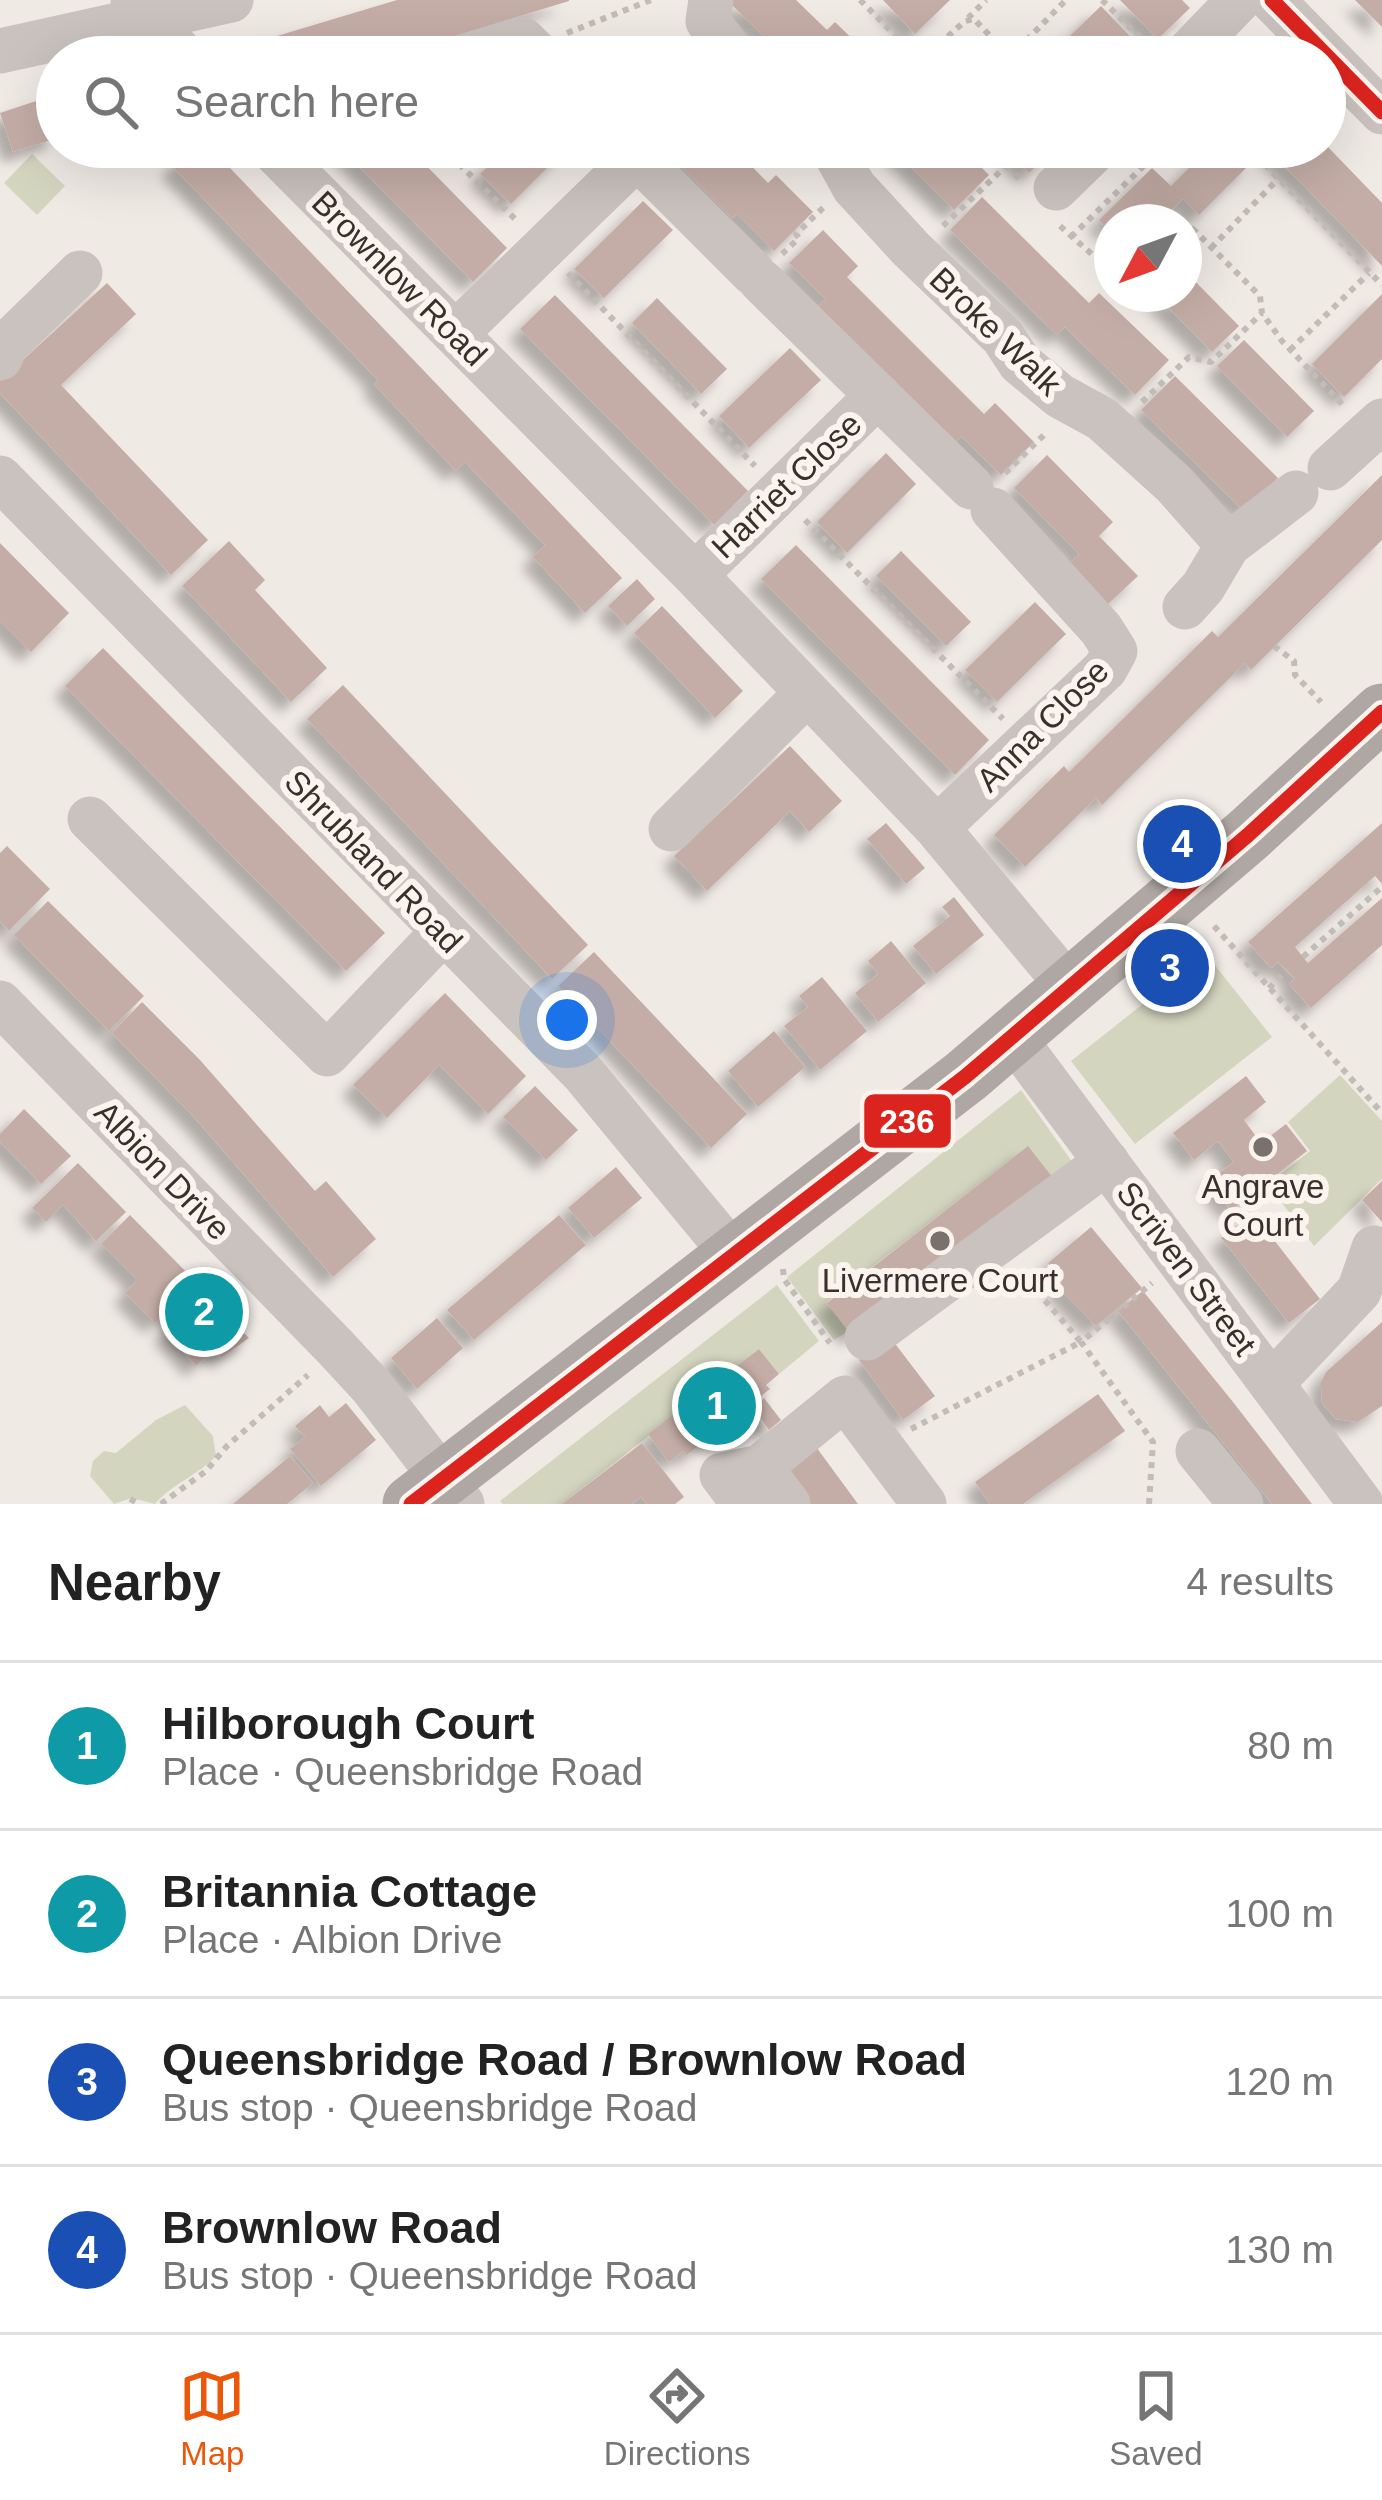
<!DOCTYPE html>
<html lang="en">
<head>
<meta charset="utf-8">
<style>
  :root { --surface:#fff; --page:#f2f2f2; --text:#222; --muted:#767676; --line:#e0e0e0; --accent:#ea580c }
  body { margin:0; font-family:Helvetica,sans-serif; background:var(--page); color:var(--text) }
  .compass { position:absolute; left:1094px; top:204px; width:108px; height:108px; border-radius:50%; background:var(--surface); box-shadow:0 12px 48px #0002; rotate:229deg }
  .you { position:absolute; left:567px; top:1020px; width:42px; height:42px; margin:-30px; border:9px solid #fff; border-radius:50%; background:#1a73e8; box-shadow:0 0 0 18px #1a73e833 }
  .badge { display:grid; place-items:center; width:78px; height:78px; border-radius:50%; background:var(--accent); color:#fff; font-size:39px; font-weight:700 }
  .pin { position:absolute; translate:-50% -50%; border:6px solid #fff; box-shadow:0 3px 12px #0006 }
  .list { margin:0; padding:0; list-style:none }
  h2 { display:flex; justify-content:space-between; align-items:center; height:156px; margin:0; padding:0 48px; font-size:51px }
  h2 small { font-size:39px; font-weight:400; color:var(--muted) }
  .list li { display:grid; grid-template-columns:78px 1fr auto; gap:36px; align-items:center; box-sizing:border-box; height:168px; padding:0 48px; border-top:3px solid var(--line) }
  .list b { display:block; font-size:45px; white-space:nowrap }
  .list p { margin:0; font-size:39px; white-space:nowrap; color:var(--muted) }
  .list em { font-size:39px; font-style:normal; color:var(--muted) }
  .icon { flex:none; width:66px; height:66px; fill:none; stroke:currentColor; stroke-width:2; stroke-linecap:round; stroke-linejoin:round }
  .map { position:relative; flex:none; width:1382px; height:1504px; overflow:hidden }
  .search { position:absolute; background:var(--surface); box-shadow:0 12px 48px #0002; left:36px; right:36px; top:36px; height:132px; display:flex; align-items:center; gap:30px; box-sizing:border-box; padding:0 42px; border-radius:66px; color:var(--muted); font-size:45px }
  .sheet { height:828px; background:var(--surface) }
  nav { display:flex; justify-content:space-around; align-items:center; box-sizing:border-box; height:168px; border-top:3px solid var(--line); background:var(--surface); font-size:33px; color:var(--muted) }
  nav a { display:grid; justify-items:center; gap:6px }
  nav .on { color:var(--accent) }
  .map>svg:first-child { display:block }
  .green { fill:#d3d5bf }
  .building { fill:#c4ada6; filter:url(#shadow) }
  .lines { fill:none; stroke-linecap:round; stroke-linejoin:round }
  .path { stroke:#c2bbb6; stroke-width:6; stroke-dasharray:6 6; stroke-linecap:butt }
  .minor { stroke:#c9c2be; stroke-width:45 }
  .major { stroke:#aea7a3; stroke-width:57 }
  .bus-1-casing { stroke:#fbf4ee; stroke-width:24 }
  .bus-1 { stroke:#dc241f; stroke-width:15 }
  .poi-dot { fill:#7a706c; stroke:#fbf4ee; stroke-width:4.5 }
  .labels { text-anchor:middle; stroke-width:12; stroke-linejoin:round; paint-order:stroke }
  .street-label { font-size:33px; fill:#3b2f2b; stroke:#fbf4ee }
  .poi-label { font-size:33px; fill:#3b2f2b; stroke:#fbf4ee }
  .line-badge { stroke:#fbf4ee; stroke-width:4.5 }
  .badge-label { font-size:33px; text-anchor:middle; font-weight:bold; fill:#fff }
</style>
</head>
<body>
<div class="map">
<svg width="1382" height="1504" viewBox="0 0 1382 1504">
  <defs>
    <filter id="shadow"><feDropShadow dx="-11" dy="11" stdDeviation="6" flood-color="#0004"/></filter>
  </defs>
  <rect width="100%" height="100%" fill="#f0eae5"/>
  <path class="green" d="M32 154 65 186 37 215 4 183Z
    M1206 954 1272 1037 1135 1144 1071 1061Z
    M1340 1075 1382 1121V1179L1314 1246 1268 1184 1310 1151 1288 1122Z
    M1021 1090 1078 1170 1058 1186 1027 1147 827 1302 849 1331 834 1340 787 1277Z
    M777 1285 819 1341 779 1374 759 1349 562 1504H503L500 1501Z
    M185 1405 213 1436 216 1456C198 1475 172 1484 155 1504L132 1498 114 1504 90 1476 93 1461 104 1451 116 1453 156 1420Z"/>
  <path class="building" d="M397 0H569V1L388 57H272L267 39Z
    M727 0H796L827 30 835 22 871 57H784Z
    M883 0H950L915 34Z
    M1120 0H1182L1190 8 1158 39Z
    M1355 0H1382V27Z
    M1101 6 1131 37 1111 57H1048Z
    M950 38 969 57H931Z
    M57 94V138L13 152 0 113Z
    M192 147H210L622 578 585 613 533 557 545 545 465 462 456 471 374 384 378 380 172 166Z
    M340 147H408L507 248 473 282Z
    M508 147H568L511 204 480 174Z
    M662 147H733L768 183 776 175 813 212 774 251 737 214 732 218Z
    M891 147H961L989 175 954 210Z
    M1003 147H1056L1029 173Z
    M1210 147H1236L1251 163 1199 215 1183 199 1159 222H1112V233L1099 220 1152 168 1171 186Z
    M1266 147H1328L1382 203V266Z
    M982 197 1089 303 1099 293 1169 360 1135 395 1065 327 1057 335 950 230Z
    M643 201 673 230 604 298 574 269Z
    M823 230 858 266 847 277 984 414 995 403 1034 442 1001 475 961 436 953 445 816 308 825 299 789 263Z
    M1184 270 1239 326 1212 352 1155 294H1184Z
    M107 283 136 314 61 385 208 540 171 575 0 393V381Z
    M1382 294V359L1344 397 1312 364Z
    M555 295 748 491 714 525 520 329Z
    M657 298 727 369 701 394 632 323Z
    M1244 340 1314 411 1287 437 1217 366Z
    M790 348 821 380 749 448 719 416Z
    M1175 376 1278 478 1245 512 1141 410Z
    M886 453 916 484 847 553 817 522Z
    M1047 455 1113 522 1099 536 1138 576 1106 606 1068 565 1079 554 1014 488Z
    M1382 475V540L1251 670 1245 663 1102 805 1096 798 1025 867 994 835 1064 766 1069 772 1212 631 1218 637Z
    M229 541 265 580 255 590 327 668 291 702 182 586Z
    M0 543 69 613 31 652 0 621Z
    M796 545 989 740 955 775 761 579Z
    M901 551 971 622 946 646 876 576Z
    M637 579 655 599 627 626 608 606Z
    M1035 602 1066 634 997 702 965 670Z
    M662 606 743 691 715 718 634 633Z
    M103 648 385 933 346 971 65 686Z
    M343 685 588 945 552 979 307 719Z
    M790 746 842 801 809 832 790 811 707 891 674 856Z
    M886 823 925 868 906 884 867 839Z
    M1382 823V884L1375 876 1295 947 1308 963 1382 898V945L1311 1008 1289 984 1295 979 1287 970 1278 962 1271 968 1248 942Z
    M7 846 50 889 9 931 0 921V853Z
    M954 897 984 935 936 974 913 946 950 916 942 907Z
    M48 901 144 996 109 1031 14 935Z
    M891 941 926 983 878 1022 855 993 878 974 868 961Z
    M594 952 747 1114 711 1148 558 986Z
    M822 977 867 1031 820 1070 784 1026 808 1007 799 996Z
    M445 993 526 1076 488 1114 439 1065 387 1118 353 1085Z
    M142 1002 200 1060 315 1191 326 1181 376 1239 333 1277 194 1117 112 1033Z
    M774 1031 805 1067 758 1107 728 1071Z
    M1246 1076 1266 1102 1244 1120 1261 1143 1286 1124 1307 1151 1231 1210 1209 1181 1234 1162 1218 1141 1194 1160 1173 1133Z
    M535 1086 578 1130 546 1160 503 1117Z
    M24 1109 71 1156 41 1184 0 1142V1134Z
    M1028 1146 1053 1178 852 1335 827 1303Z
    M78 1163 126 1212 96 1241 63 1205 46 1222 32 1208Z
    M616 1167 642 1198 594 1238 568 1208Z
    M1382 1181V1222L1362 1200Z
    M1253 1213 1320 1299 1289 1323 1221 1238Z
    M130 1215 202 1288 173 1317 167 1311 155 1323 125 1293 137 1280 101 1244Z
    M559 1215 586 1245 474 1340 447 1310Z
    M1091 1227 1142 1288 1096 1326 1056 1286 1062 1281 1048 1263Z
    M1143 1291 1233 1402 1312 1504H1272L1118 1311Z
    M206 1294 249 1338 221 1358 214 1350 196 1366 164 1331Z
    M437 1318 463 1348 417 1389 391 1358Z
    M1382 1322V1406L1358 1422 1336 1419 1322 1403 1321 1382 1326 1372Z
    M890 1337 935 1396 903 1420 859 1360Z
    M759 1349 779 1374 766 1385 770 1389 757 1399 760 1402 764 1398 781 1420 769 1430 751 1405 687 1455 683 1451 669 1462 648 1434Z
    M1098 1394 1125 1431 1023 1504H990L975 1482Z
    M346 1403 376 1440 321 1486 290 1449 305 1437 295 1426 320 1405 329 1417Z
    M811 1440 858 1504H810L780 1462Z
    M642 1443 684 1497 675 1504H647L641 1497 631 1504H562Z
    M290 1456 313 1483 287 1504H233Z"/>
  <g class="lines">
    <path class="path" d="M860 0 902 42 908 57
      M1102 0 1149 46
      M968 18 986 0
      M567 33 651 0
      M905 49 933 50 965 21 974 19 1010 57 1066 0
      M887 57 901 43
      M442 147 517 221
      M991 147 1020 180
      M1248 147 1382 285
      M943 226 1007 165
      M1060 226 1112 272
      M1071 237 1161 149 1179 166 1198 147
      M1184 238 1193 229 1260 296 1262 313 1282 341 1344 406
      M1211 248 1279 178
      M782 254 799 238 796 234 826 205
      M568 273 755 466
      M1290 350 1369 273
      M1142 402 1189 357 1211 362 1262 313
      M1005 473 1047 432
      M805 520 1003 719
      M1274 646 1294 661 1295 675 1321 702
      M1214 926 1382 1113
      M1303 957 1382 887
      M1269 988 1287 970
      M783 1269 784 1279 830 1343
      M911 1429 1081 1342 1022 1274
      M130 1499 139 1504
      M161 1504 206 1471 227 1446 308 1375
      M1149 1504 1153 1442 1081 1342 1152 1283"/>
    <path class="minor" d="M711 0 708 21 734 57
      M1272 0 1382 112
      M133 3 185 57
      M0 51 231 0
      M462 57 522 39 540 57
      M1184 57 1239 0
      M270 147 695 575 937 828 1070 988
      M627 147 753 273
      M832 147 854 187 911 249 1003 337 1020 363 1060 396 1102 419 1174 484 1228 545 1203 587 1185 607
      M1056 188 1098 147
      M761 281 971 487
      M456 333 637 157
      M0 358 5 346 80 273
      M1330 468 1382 421
      M0 478 583 1073 735 1257
      M1228 545 1296 493
      M695 575 878 395
      M90 819 327 1054 443 932
      M937 828 1105 669 1115 651 1101 629 993 510
      M671 829 806 694
      M0 1003 336 1348 372 1387 462 1504
      M1013 1037 1361 1504
      M867 1338 1107 1162
      M1273 1382 1359 1291 1374 1248
      M1198 1451 1241 1504
      M760 1467 788 1504
      M744 1504 722 1475 760 1467 845 1398 924 1504"/>
    <path class="major" d="M411 1504 966 1076 1248 835 1382 712"/>
    <defs>
      <path id="bus-1" d="M1272 0 1382 112
        M411 1504 966 1076 1248 835 1382 712"/>
    </defs>
    <use href="#bus-1" class="bus-1-casing"/>
    <use href="#bus-1" class="bus-1"/>
  </g>
  <g class="poi-dot">
    <circle cx="1263" cy="1147" r="12"/>
    <circle cx="940" cy="1241" r="12"/>
  </g>
  <g class="labels">
    <g class="street-label">
      <text transform="translate(400 278) rotate(45)" y="12">Brownlow Road</text>
      <text transform="translate(996 331) rotate(44)" y="12">Broke Walk</text>
      <text transform="translate(786 485) rotate(-44)" y="12">Harriet Close</text>
      <text transform="translate(1042 725) rotate(-45)" y="12">Anna Close</text>
      <text transform="translate(374 861) rotate(46)" y="12">Shrubland Road</text>
      <text transform="translate(163 1170) rotate(46)" y="12">Albion Drive</text>
      <text transform="translate(1187 1268) rotate(53)" y="12">Scriven Street</text>
    </g>
    <g class="poi-label">
      <text x="1263" y="1198">Angrave<tspan x="1263" dy="38">Court</tspan></text>
      <text x="940" y="1292">Livermere Court</text>
    </g>
  </g>
  <rect class="line-badge" x="862" y="1092" width="91" height="58" rx="12" fill="#dc241f"/>
  <g class="badge-label">
    <text x="907" y="1133">236</text>
  </g>
</svg>
<svg class="compass" viewBox="-18 -18 36 36"><path d="M0-13l5 13h-10z" fill="#e53935"/><path d="M0 13l5-13h-10z" fill="#767676"/></svg>
<div class="you"></div>
<div class="pin badge" style="left:717px;top:1406px;background:#0f9aa8">1</div>
<div class="pin badge" style="left:204px;top:1312px;background:#0f9aa8">2</div>
<div class="pin badge" style="left:1170px;top:968px;background:#1a4fb4">3</div>
<div class="pin badge" style="left:1182px;top:844px;background:#1a4fb4">4</div>
<div class="search"><svg class="icon" aria-label="search" viewBox="0 0 24 24"><circle cx="10" cy="10" r="6"/><path d="M15 15l6 6"/></svg>Search here</div>
</div>
<section class="sheet">
<h2>Nearby<small>4 results</small></h2>
<ul class="list">
<li><span class="badge" style="background:#0f9aa8">1</span><div><b>Hilborough Court</b><p>Place · Queensbridge Road</p></div><em>80 m</em></li>
<li><span class="badge" style="background:#0f9aa8">2</span><div><b>Britannia Cottage</b><p>Place · Albion Drive</p></div><em>100 m</em></li>
<li><span class="badge" style="background:#1a4fb4">3</span><div><b>Queensbridge Road / Brownlow Road</b><p>Bus stop · Queensbridge Road</p></div><em>120 m</em></li>
<li><span class="badge" style="background:#1a4fb4">4</span><div><b>Brownlow Road</b><p>Bus stop · Queensbridge Road</p></div><em>130 m</em></li>
</ul>
</section>
<nav>
<a class="on"><svg class="icon" aria-label="map" viewBox="0 0 24 24"><path d="M3 6l6-2 6 2 6-2v14l-6 2-6-2-6 2zM9 4v14M15 6v14"/></svg>Map</a>
<a><svg class="icon" aria-label="directions" viewBox="0 0 24 24"><path d="M12 3l9 9-9 9-9-9zM9 14v-3h6M13 9l2 2-2 2"/></svg>Directions</a>
<a><svg class="icon" aria-label="saved" viewBox="0 0 24 24"><path d="M7 4h10v16l-5-4-5 4z"/></svg>Saved</a>
</nav>
</body>
</html>
